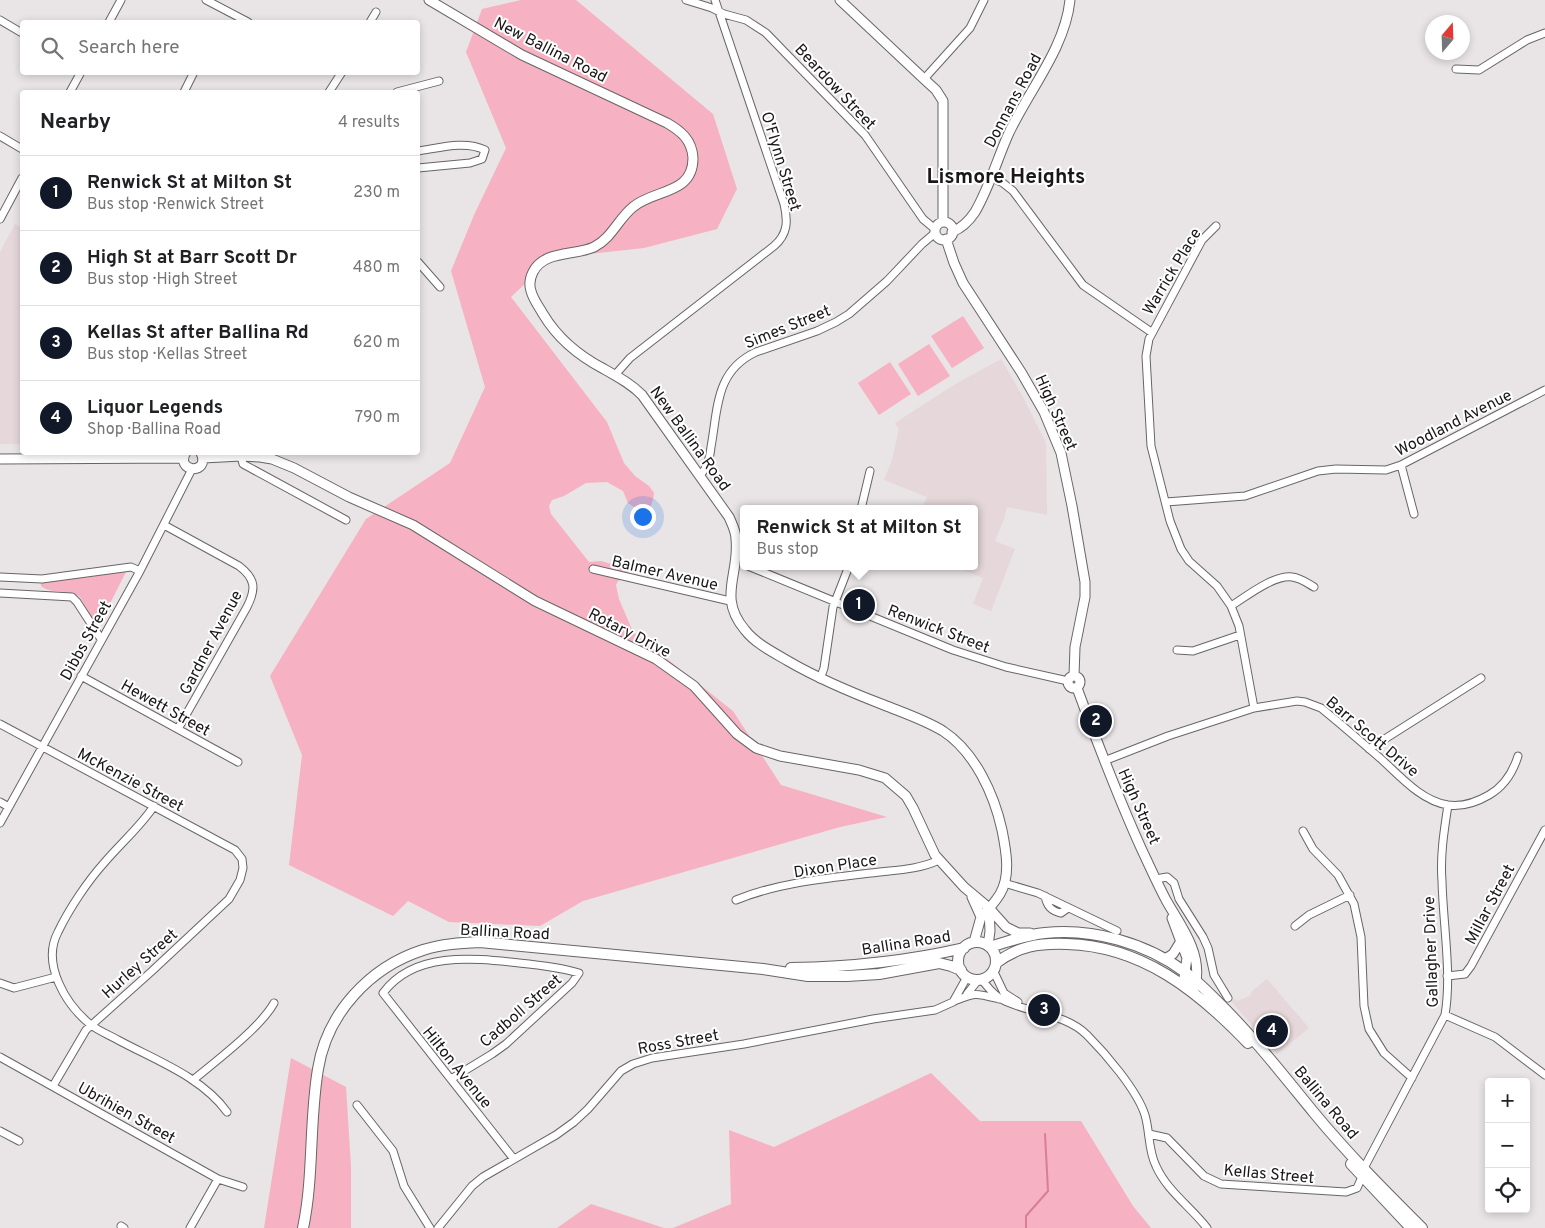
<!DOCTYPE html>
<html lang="en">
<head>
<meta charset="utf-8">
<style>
  :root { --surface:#fff; --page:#f2f2f2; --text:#202124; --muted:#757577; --line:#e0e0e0; --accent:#111827 }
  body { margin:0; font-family:Overpass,sans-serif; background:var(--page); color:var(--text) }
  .controls { position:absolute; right:15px; bottom:15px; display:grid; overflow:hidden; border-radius:5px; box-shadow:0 2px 8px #0003 }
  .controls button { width:45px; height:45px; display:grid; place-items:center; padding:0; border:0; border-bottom:1px solid var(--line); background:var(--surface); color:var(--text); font:25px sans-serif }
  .compass { position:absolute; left:1425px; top:15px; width:45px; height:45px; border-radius:50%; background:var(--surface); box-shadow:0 2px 8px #0003; rotate:19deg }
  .you { position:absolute; left:642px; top:516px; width:18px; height:18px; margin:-12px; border:4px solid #fff; border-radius:50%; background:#1a73e8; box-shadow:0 0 0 8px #1a73e833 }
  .badge { display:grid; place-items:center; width:32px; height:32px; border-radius:50%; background:var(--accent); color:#fff; font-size:16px; font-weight:700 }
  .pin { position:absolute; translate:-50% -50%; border:2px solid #fff; box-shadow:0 1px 5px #0006 }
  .popup { position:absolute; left:740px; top:505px; width:238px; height:65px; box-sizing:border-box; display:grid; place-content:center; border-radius:5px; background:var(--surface); filter:drop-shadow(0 1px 4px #0005); font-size:16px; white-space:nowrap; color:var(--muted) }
  .popup b { font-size:19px; color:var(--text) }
  .popup::after { content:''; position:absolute; left:50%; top:100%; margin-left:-10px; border:10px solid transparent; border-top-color:var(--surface) }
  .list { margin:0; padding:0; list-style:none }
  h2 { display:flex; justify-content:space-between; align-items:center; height:65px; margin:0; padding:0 20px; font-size:21px }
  h2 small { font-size:16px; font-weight:400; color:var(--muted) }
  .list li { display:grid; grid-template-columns:32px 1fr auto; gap:15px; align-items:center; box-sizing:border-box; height:75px; padding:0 20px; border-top:1px solid var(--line) }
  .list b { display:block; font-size:19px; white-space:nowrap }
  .list p { margin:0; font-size:16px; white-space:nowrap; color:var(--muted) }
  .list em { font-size:16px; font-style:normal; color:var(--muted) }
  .icon { flex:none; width:28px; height:28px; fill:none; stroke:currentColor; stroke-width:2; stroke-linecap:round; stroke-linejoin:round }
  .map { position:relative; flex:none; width:1545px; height:1228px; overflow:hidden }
  .search { position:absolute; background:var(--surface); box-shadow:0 2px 8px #0003; left:20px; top:20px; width:400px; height:55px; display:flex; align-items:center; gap:12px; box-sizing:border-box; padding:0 18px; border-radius:5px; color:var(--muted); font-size:19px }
  .panel { position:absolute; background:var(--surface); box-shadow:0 2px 8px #0003; left:20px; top:90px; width:400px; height:365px; border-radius:5px }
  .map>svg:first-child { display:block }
  .built { fill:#e5d7da }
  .green { fill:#f6b1c2 }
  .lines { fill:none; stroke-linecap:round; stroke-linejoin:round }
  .stream { stroke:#d97e97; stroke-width:2 }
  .street-casing { stroke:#696566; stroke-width:9 }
  .secondary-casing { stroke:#696566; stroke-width:11 }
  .primary-casing { stroke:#696566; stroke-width:12 }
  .street { stroke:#fff; stroke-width:7 }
  .secondary { stroke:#fff; stroke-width:9 }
  .primary { stroke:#fff; stroke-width:10 }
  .labels { text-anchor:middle; stroke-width:4; stroke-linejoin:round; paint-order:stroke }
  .street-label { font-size:16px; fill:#191717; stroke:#fff }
  .district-label { font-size:21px; font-weight:bold; fill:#191717; stroke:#fff }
</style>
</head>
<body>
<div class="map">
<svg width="1545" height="1228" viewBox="0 0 1545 1228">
  <rect width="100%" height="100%" fill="#e9e4e5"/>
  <path class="built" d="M15 224 22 228V444H0V252Z
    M1001 359 1023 397 1046 443 1047 515 1007 507 1004 519 995 541 1015 549 991 611 973 604 983 578 954 566H974V509H922L927 497 884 480 892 460 899 429 895 423 954 385Z
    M1267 979 1309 1028 1277 1054 1231 1001 1229 996 1237 1001 1250 996 1252 991Z"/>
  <path class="green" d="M521 0H576L713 114 737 189 717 229 644 248 552 258 511 297 607 422 624 463 635 476 649 486 654 493C653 502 651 509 643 513L628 503 623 491 607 482 586 483 564 496 552 500 549 506 551 514 589 562 601 561 628 569 629 573 623 579 618 581 616 585 619 599 633 632 733 711 781 785 887 817 840 827 583 901 540 926 449 922 408 901 393 916 289 865 302 755 270 676 366 519 450 463 485 387 451 271 474 215 506 148 466 52 482 9Z
    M963 316 984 348 952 368 931 336Z
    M929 344 950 376 918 396 898 364Z
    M890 362 911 394 879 415 858 383Z
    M127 570 100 623 94 621 80 597C68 588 52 595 41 586V582Z
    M291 1058 346 1087 351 1167V1228H264Z
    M931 1073 980 1121H1081L1133 1206 1151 1228H673L731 1204 729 1130 774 1147Z
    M591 1204 664 1228H557Z"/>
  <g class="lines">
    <path class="stream" d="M1026 1228V1216L1048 1191 1045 1134"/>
    <defs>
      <path id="street" d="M206 0 248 22
        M686 0 712 8 724 14 746 20 766 33 865 135 923 219 935 229
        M0 20 22 33
        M109 22 121 0
        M370 22 376 12
        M1456 69 1479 70 1527 40 1545 33
        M924 79 970 28 984 0
        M70 92 81 72
        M184 92 194 72
        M329 92 342 72
        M397 92 439 81
        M0 136 22 149
        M418 151C439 148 465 140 485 150L482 159 470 163 418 168
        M990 177 1003 183 1013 191 1083 285 1151 332
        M0 219 22 178
        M1216 226 1202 240 1149 339 1146 356 1151 446 1170 521 1181 549 1189 561 1217 586 1231 606 1239 626 1254 708
        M418 262 440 287
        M615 375 630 358 774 246C788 234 788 221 784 204L715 0
        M241 456 243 464 346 520
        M1401 465 1414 514
        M700 475C707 469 710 457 711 447 718 409 715 371 756 352L817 331 836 322 849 314 887 281 922 244 935 233
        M1166 502 1245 496 1318 471 1336 469 1386 470 1401 465 1545 390
        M861 509 870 471
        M164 525 239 566C256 579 256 589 247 607L178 729
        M748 566 953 650 1006 667 1068 681
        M593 569 730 601
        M0 577 42 579 131 567 140 571
        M0 593 72 597 77 602 101 639
        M1231 606C1247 596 1273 575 1292 577 1301 578 1307 583 1314 587
        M1177 650 1193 651 1240 635
        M81 676 238 762
        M820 679 824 668 833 607 849 566
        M0 724 235 850 242 859 243 868 240 880 229 899 152 971 86 1030 53 1086
        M1369 749 1481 678
        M1104 761 1168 736 1254 708 1297 701 1305 702 1321 708C1341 724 1360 741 1380 758 1399 775 1421 801 1448 805 1462 807 1477 802 1489 795 1503 787 1513 772 1518 756
        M0 802 9 807
        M154 806C140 827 120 844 104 863 87 882 69 909 58 932 41 964 66 1005 91 1025 99 1031 109 1035 118 1040 155 1060 202 1077 227 1112
        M0 823 140 571 192 469
        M1303 831 1313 849 1338 875 1354 904 1361 937 1364 1006 1369 1029 1384 1053 1412 1078
        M1156 879 1167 877 1174 883 1179 899 1203 937 1208 948 1214 975 1228 998
        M1004 883 1038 893 1117 931
        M1045 896C1047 906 1051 911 1061 913L1068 908
        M736 900C777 883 827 878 871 873 894 870 918 870 939 860
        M1295 926 1309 915 1350 895
        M993 970 1004 993 1018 1002
        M1447 976 1465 974 1471 966 1545 830
        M981 979C987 986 994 996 1003 1000 1030 1014 1065 1013 1087 1035 1105 1053 1137 1090 1145 1115 1150 1132 1148 1150 1156 1166 1167 1191 1191 1207 1207 1228
        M0 983 14 988 56 977
        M967 994 979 979
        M954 1001C976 992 976 993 999 999
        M1445 1015 1495 1037 1545 1075
        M0 1057 218 1179 243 1187
        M451 1079 492 1054 506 1044 572 983 579 973C559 967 539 965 519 963 473 958 414 951 383 993L513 1158
        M193 1080C215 1062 261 1027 274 1003
        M357 1105 393 1151 404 1186 430 1228
        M0 1131 19 1141
        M1149 1134 1167 1138 1204 1176 1221 1184 1346 1192 1357 1188 1362 1177
        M1364 1168 1445 1015C1452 974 1443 924 1442 881 1440 856 1444 831 1448 805
        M121 1226 124 1228
        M190 1228 218 1179
        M438 1228 472 1186 483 1177 556 1135 574 1122 588 1109 621 1071 633 1064 652 1058 744 1044 873 1019 935 1010 953 1002 967 977"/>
      <path id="secondary" d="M429 0 522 55 667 123C681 131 692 140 693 158 693 195 654 189 633 207 618 219 612 238 594 247 575 256 544 250 533 272 530 278 529 285 531 291 533 299 539 307 543 314 558 339 579 356 604 369 618 377 630 383 642 395L729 517C732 524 736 531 736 539 740 574 717 597 745 630 756 644 773 652 788 661 819 679 850 692 884 705 904 713 925 720 943 731 975 752 994 794 1002 830 1006 850 1011 876 1000 894 995 902 988 910 981 917
        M840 0 924 79 936 90 943 101V222
        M935 231a9 9 0 1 1 18 0a9 9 0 1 1-18 0Z
        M952 232C962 228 969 221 975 212 989 188 997 160 1008 135 1028 91 1065 49 1070 0
        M946 239 954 263 963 283 1021 372 1044 412 1061 453 1072 506 1085 582V597L1075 647 1074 676
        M186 452C174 473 211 475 201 453
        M203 458 241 456 260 457 272 459 294 468 349 497 413 525 535 601 656 659 694 686 737 734 756 748 780 756 859 770 885 778 906 796 913 808 935 855 964 887 989 908 1006 927 1018 933H1030
        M0 459 183 458
        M1068 682a6 6 0 1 1 12 0a6 6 0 1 1-12 0Z
        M1077 688C1097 742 1117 795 1141 848 1149 865 1157 883 1166 900 1180 925 1201 951 1196 981
        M972 897 981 917 974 942
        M1172 918 1187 958 1184 978 1194 991
        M988 946 990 931 989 909
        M1165 959 1173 954 1181 941"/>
      <path id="primary" d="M958 961a19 19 0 1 1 38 0a19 19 0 1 1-38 0Z
        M990 947C1008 941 1026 935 1045 933 1093 928 1146 943 1185 972 1196 980 1206 990 1216 1000 1252 1035 1283 1075 1315 1114 1348 1154 1385 1191 1422 1228
        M996 963C1019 946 1038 943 1067 944 1142 946 1198 991 1248 1043
        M791 968C849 967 908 961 964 948
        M1351 1164 1411 1228
        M303 1228C314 1176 309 1122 318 1069 327 1013 370 967 423 950 442 944 461 943 480 942L763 969 808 976H847L879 974 939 963 951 966 961 970"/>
    </defs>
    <use href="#street" class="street-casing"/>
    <use href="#secondary" class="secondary-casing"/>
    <use href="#primary" class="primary-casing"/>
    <use href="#street" class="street"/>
    <use href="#secondary" class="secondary"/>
    <use href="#primary" class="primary"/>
  </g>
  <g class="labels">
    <g class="street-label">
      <text transform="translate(551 49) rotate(27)" y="6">New Ballina Road</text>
      <text transform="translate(836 86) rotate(47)" y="6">Beardow Street</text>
      <text transform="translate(1012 100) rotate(-62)" y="6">Donnans Road</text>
      <text transform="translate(782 161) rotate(73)" y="6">O'Flynn Street</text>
      <text transform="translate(1171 271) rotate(-59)" y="6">Warrick Place</text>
      <text transform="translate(787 326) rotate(-22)" y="6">Simes Street</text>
      <text transform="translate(1057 412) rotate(66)" y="6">High Street</text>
      <text transform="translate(1453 422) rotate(-27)" y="6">Woodland Avenue</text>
      <text transform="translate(691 438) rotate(54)" y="6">New Ballina Road</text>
      <text transform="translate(665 572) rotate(13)" y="6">Balmer Avenue</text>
      <text transform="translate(939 628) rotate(21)" y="6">Renwick Street</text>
      <text transform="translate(630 632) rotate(27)" y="6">Rotary Drive</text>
      <text transform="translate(85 640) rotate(-61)" y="6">Dibbs Street</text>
      <text transform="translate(210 642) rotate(-62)" y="6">Gardner Avenue</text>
      <text transform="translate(166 707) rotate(29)" y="6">Hewett Street</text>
      <text transform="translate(1373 736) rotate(40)" y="6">Barr Scott Drive</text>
      <text transform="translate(131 779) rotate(28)" y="6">McKenzie Street</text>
      <text transform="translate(1140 806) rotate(66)" y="6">High Street</text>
      <text transform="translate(835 865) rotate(-9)" y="6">Dixon Place</text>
      <text transform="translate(1489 904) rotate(-62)" y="6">Millar Street</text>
      <text transform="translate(505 931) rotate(3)" y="6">Ballina Road</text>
      <text transform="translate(906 942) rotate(-9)" y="6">Ballina Road</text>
      <text transform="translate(1430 952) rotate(-92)" y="6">Gallagher Drive</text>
      <text transform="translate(139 963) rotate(-42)" y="6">Hurley Street</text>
      <text transform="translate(520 1010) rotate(-41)" y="6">Cadboll Street</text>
      <text transform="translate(678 1041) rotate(-10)" y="6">Ross Street</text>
      <text transform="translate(458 1067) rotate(51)" y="6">Hilton Avenue</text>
      <text transform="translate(1327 1102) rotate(50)" y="6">Ballina Road</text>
      <text transform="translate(127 1112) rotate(29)" y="6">Ubrihien Street</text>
      <text transform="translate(1269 1173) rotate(5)" y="6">Kellas Street</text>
    </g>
    <g class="district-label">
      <text x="1006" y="183">Lismore Heights</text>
    </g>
  </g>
</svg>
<div class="controls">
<button>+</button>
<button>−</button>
<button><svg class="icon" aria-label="locate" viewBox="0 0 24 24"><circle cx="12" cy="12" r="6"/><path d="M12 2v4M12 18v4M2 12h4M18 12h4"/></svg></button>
</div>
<svg class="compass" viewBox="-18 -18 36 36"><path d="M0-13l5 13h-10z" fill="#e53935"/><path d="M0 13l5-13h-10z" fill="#757577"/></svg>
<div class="you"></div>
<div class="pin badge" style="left:859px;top:605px">1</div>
<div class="popup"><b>Renwick St at Milton St</b>Bus stop</div>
<div class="pin badge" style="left:1096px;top:721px">2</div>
<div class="pin badge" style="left:1044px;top:1010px">3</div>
<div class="pin badge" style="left:1272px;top:1031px">4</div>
<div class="search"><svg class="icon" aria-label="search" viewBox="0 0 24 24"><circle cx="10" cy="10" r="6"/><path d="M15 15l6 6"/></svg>Search here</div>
<section class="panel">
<h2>Nearby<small>4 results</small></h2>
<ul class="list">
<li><span class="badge">1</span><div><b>Renwick St at Milton St</b><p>Bus stop · Renwick Street</p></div><em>230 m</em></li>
<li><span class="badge">2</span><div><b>High St at Barr Scott Dr</b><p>Bus stop · High Street</p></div><em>480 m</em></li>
<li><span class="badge">3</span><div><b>Kellas St after Ballina Rd</b><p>Bus stop · Kellas Street</p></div><em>620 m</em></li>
<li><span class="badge">4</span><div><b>Liquor Legends</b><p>Shop · Ballina Road</p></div><em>790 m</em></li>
</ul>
</section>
</div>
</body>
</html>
